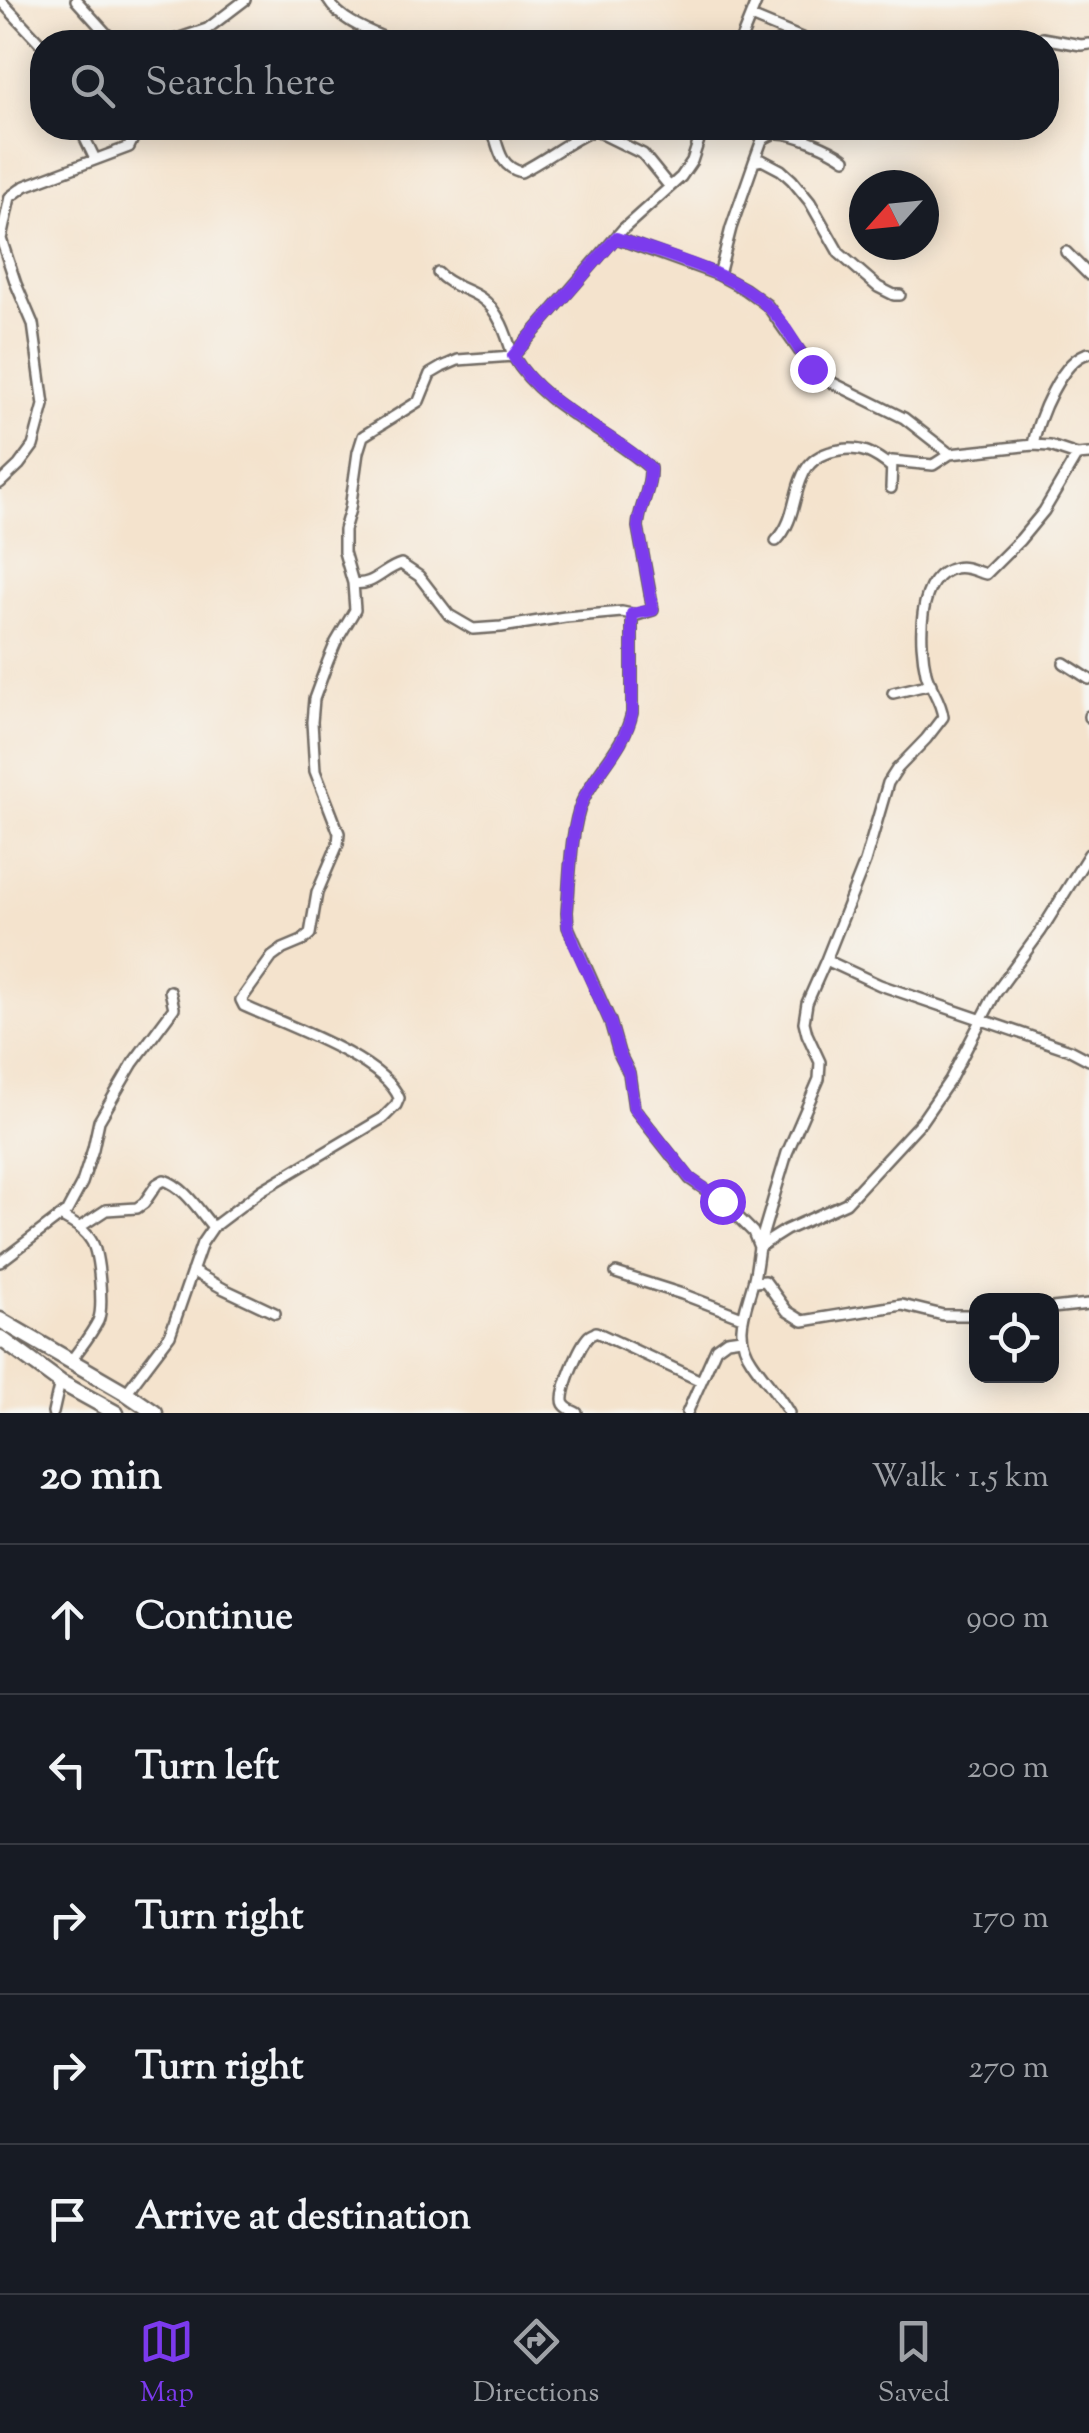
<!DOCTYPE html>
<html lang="en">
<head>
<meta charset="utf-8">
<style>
  :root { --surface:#171b24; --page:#242831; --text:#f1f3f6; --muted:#9ea1a6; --line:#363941; --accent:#7c3aed }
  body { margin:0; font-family:"Sorts Mill Goudy",serif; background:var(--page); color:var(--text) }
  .controls { position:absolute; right:30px; bottom:30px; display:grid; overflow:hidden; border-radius:20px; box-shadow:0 5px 25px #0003 }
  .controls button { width:90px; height:90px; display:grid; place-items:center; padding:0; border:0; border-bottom:2px solid var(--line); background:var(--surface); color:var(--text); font:50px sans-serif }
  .compass { position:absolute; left:849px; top:170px; width:90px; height:90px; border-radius:50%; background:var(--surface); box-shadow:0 5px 25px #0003; rotate:243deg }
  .stop { position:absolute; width:30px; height:30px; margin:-22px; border:8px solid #7c3aed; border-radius:50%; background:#fff }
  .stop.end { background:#7c3aed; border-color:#fff; box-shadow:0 2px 10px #0008 }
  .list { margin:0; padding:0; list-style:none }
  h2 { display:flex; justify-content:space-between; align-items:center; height:130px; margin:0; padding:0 40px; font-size:42px }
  h2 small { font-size:32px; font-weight:400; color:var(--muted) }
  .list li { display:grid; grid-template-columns:65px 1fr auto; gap:30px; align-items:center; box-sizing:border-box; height:150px; padding:0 40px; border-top:2px solid var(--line) }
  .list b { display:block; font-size:38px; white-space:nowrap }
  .list em { font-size:32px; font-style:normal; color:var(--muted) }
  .icon { flex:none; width:55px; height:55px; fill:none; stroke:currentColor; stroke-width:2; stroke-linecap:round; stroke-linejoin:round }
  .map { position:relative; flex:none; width:1089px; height:1413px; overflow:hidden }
  .search { position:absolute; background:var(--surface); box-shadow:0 5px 25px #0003; left:30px; right:30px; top:30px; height:110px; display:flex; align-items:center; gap:25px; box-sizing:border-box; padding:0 35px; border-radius:40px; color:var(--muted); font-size:38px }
  .sheet { height:880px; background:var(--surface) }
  nav { display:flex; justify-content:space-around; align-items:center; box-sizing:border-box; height:140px; border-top:2px solid var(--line); background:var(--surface); font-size:28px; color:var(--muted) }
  nav a { display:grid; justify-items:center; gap:5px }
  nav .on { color:var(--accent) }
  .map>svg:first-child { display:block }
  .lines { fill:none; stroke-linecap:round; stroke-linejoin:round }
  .minor-casing { stroke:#716b64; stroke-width:14 }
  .highway-casing { stroke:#716b64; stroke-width:19 }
  .minor { stroke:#fff; stroke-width:9 }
  .highway { stroke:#fff; stroke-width:14 }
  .route { stroke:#7c3aed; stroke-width:12 }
</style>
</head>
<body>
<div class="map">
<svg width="1089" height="1413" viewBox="0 0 1089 1413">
  <rect width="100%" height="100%" fill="#f6f6f2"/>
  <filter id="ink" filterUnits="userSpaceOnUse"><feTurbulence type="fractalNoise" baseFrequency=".01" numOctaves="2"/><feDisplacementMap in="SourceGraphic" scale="20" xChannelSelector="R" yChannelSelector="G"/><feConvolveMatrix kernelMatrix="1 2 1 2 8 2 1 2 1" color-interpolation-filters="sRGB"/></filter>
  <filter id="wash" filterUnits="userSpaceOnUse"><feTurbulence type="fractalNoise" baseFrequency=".0048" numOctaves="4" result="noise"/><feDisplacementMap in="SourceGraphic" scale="40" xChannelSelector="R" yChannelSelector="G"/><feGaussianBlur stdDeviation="2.25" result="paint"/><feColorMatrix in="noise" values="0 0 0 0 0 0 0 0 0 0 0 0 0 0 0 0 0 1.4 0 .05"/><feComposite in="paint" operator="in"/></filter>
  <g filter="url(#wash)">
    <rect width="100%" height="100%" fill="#f4e3cd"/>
  </g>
  <g filter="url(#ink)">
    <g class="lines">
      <defs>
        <path id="minor" d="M0 0 42 45
          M76 0 114 42
          M328 0C341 22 372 32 394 42
          M751 17 811 42
          M168 42 207 29 245 0
          M740 42 757 0
          M1023 42 1042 38 1081 45 1089 44
          M80 128 95 159
          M492 128C499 148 499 166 521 172 547 159 568 141 594 130L643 154 669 186
          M754 162 762 140C767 137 770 134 776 133 793 132 832 149 845 159
          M616 238 719 275 745 289 767 305 812 369 833 383 904 418 950 454
          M1066 252 1089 275
          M719 275 731 228 754 162 762 160 781 170 792 180 810 202 839 253 878 287 894 295H900
          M1033 445C1037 420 1062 358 1089 353
          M1077 455 1044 511 1020 540 986 574C976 572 966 565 955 568 916 576 919 643 926 673 930 688 941 700 943 717L926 739 897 769 888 783 865 862 826 960 880 985 1070 1050 1089 1060
          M0 483 19 465 33 446 44 405 33 324 16 284 1 239 10 197 25 186 129 147 138 128
          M891 488 892 461 933 465 950 454 1033 445 1050 446 1077 455 1089 454
          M776 541C806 511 784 458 840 450 861 446 875 454 891 467
          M353 583C373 587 383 569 401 564L419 576 449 615 473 629 501 627 565 617 622 612 637 615 653 610 638 527C639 506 651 491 650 468 607 429 543 408 513 356L623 229 681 177 692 161 703 128
          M632 614V713C624 748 596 771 582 802 570 831 570 880 567 912L568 927 610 1021 619 1053 629 1073 634 1108 690 1179 722 1201 753 1232 759 1247 787 1153 819 1079 820 1062 807 1034 804 1022 807 1003 826 960
          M1064 663 1089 679
          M893 693 931 684
          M1089 716V717
          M62 1217C74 1224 85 1229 92 1242 99 1255 104 1308 98 1321 91 1335 80 1348 71 1361
          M80 1227 106 1210 137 1208 144 1203 157 1184 164 1180C185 1187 199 1211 213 1227
          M0 1262 67 1211 82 1183 93 1149 99 1121 133 1063 174 1008 170 991
          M192 1271 224 1289 275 1313
          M616 1273 682 1294 742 1317
          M754 1282 765 1281 787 1311 803 1321 902 1305 943 1315H976
          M1052 1308 1089 1304
          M126 1393 170 1335 202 1243 213 1227 262 1190 383 1118 396 1105 399 1098C384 1059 283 1024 244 1006L241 1000 272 957 283 949 302 941 310 934 317 893 338 844 339 833 315 771 312 722 314 699 328 661 336 642 355 610 353 583 344 552V530L350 509 358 452 363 436 419 401 430 374 442 367 458 360 513 356C507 336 499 310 481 298 466 288 450 286 438 273
          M53 1413 60 1382
          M577 1413C573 1411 567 1409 564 1404 558 1394 580 1345 589 1336 591 1334 594 1334 596 1332L701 1381
          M687 1413 716 1348 727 1340 741 1338
          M789 1413C778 1394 764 1379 752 1361 734 1335 744 1314 752 1286 756 1274 757 1260 759 1247L786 1230 846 1203 921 1122 950 1080 995 994 1041 931 1089 854"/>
        <path id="highway" d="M0 1320 126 1393 155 1413
          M0 1338 60 1382 116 1413"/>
      </defs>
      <use href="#minor" class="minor-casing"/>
      <use href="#highway" class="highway-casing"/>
      <use href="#minor" class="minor"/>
      <use href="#highway" class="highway"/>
    </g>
  </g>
  <g class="lines" filter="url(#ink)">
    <path class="route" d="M722 1201 690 1178 634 1108 629 1073 619 1053 610 1021 575 946 568 927 567 912C570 881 570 830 582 802 596 771 625 748 632 713V614L653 610 638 527C639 506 651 491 650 468 607 428 544 408 513 356L616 238C661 254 732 272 766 305 785 322 797 349 812 369"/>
  </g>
</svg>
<div class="controls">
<button><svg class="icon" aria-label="locate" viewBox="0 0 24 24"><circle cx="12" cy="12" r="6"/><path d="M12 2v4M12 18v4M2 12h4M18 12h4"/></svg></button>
</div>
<svg class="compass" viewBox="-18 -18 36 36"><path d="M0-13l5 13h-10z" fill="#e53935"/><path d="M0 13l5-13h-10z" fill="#9ea1a6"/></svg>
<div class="stop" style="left:722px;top:1201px"></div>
<div class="stop end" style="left:812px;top:369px"></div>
<div class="search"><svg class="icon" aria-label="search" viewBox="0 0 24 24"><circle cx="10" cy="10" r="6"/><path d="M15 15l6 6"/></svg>Search here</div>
</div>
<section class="sheet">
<h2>20 min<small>Walk · 1.5 km</small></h2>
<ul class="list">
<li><svg class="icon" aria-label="ahead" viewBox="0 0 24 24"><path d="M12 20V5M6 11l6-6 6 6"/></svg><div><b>Continue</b></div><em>900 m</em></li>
<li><svg class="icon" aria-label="left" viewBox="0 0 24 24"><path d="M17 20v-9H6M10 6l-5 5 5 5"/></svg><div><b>Turn left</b></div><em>200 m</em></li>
<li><svg class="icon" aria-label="right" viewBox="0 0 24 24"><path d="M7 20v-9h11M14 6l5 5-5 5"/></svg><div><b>Turn right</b></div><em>170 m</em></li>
<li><svg class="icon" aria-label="right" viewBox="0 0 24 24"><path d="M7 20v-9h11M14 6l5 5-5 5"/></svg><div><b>Turn right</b></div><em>270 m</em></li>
<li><svg class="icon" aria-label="arrive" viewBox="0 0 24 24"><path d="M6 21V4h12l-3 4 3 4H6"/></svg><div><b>Arrive at destination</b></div></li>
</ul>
</section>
<nav>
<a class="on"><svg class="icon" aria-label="map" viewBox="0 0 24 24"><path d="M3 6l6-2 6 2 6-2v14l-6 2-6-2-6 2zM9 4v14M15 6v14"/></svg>Map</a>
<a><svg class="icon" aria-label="directions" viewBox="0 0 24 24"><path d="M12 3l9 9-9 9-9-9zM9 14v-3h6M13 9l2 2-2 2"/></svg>Directions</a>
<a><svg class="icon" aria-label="saved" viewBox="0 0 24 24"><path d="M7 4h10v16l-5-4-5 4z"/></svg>Saved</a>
</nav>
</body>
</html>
